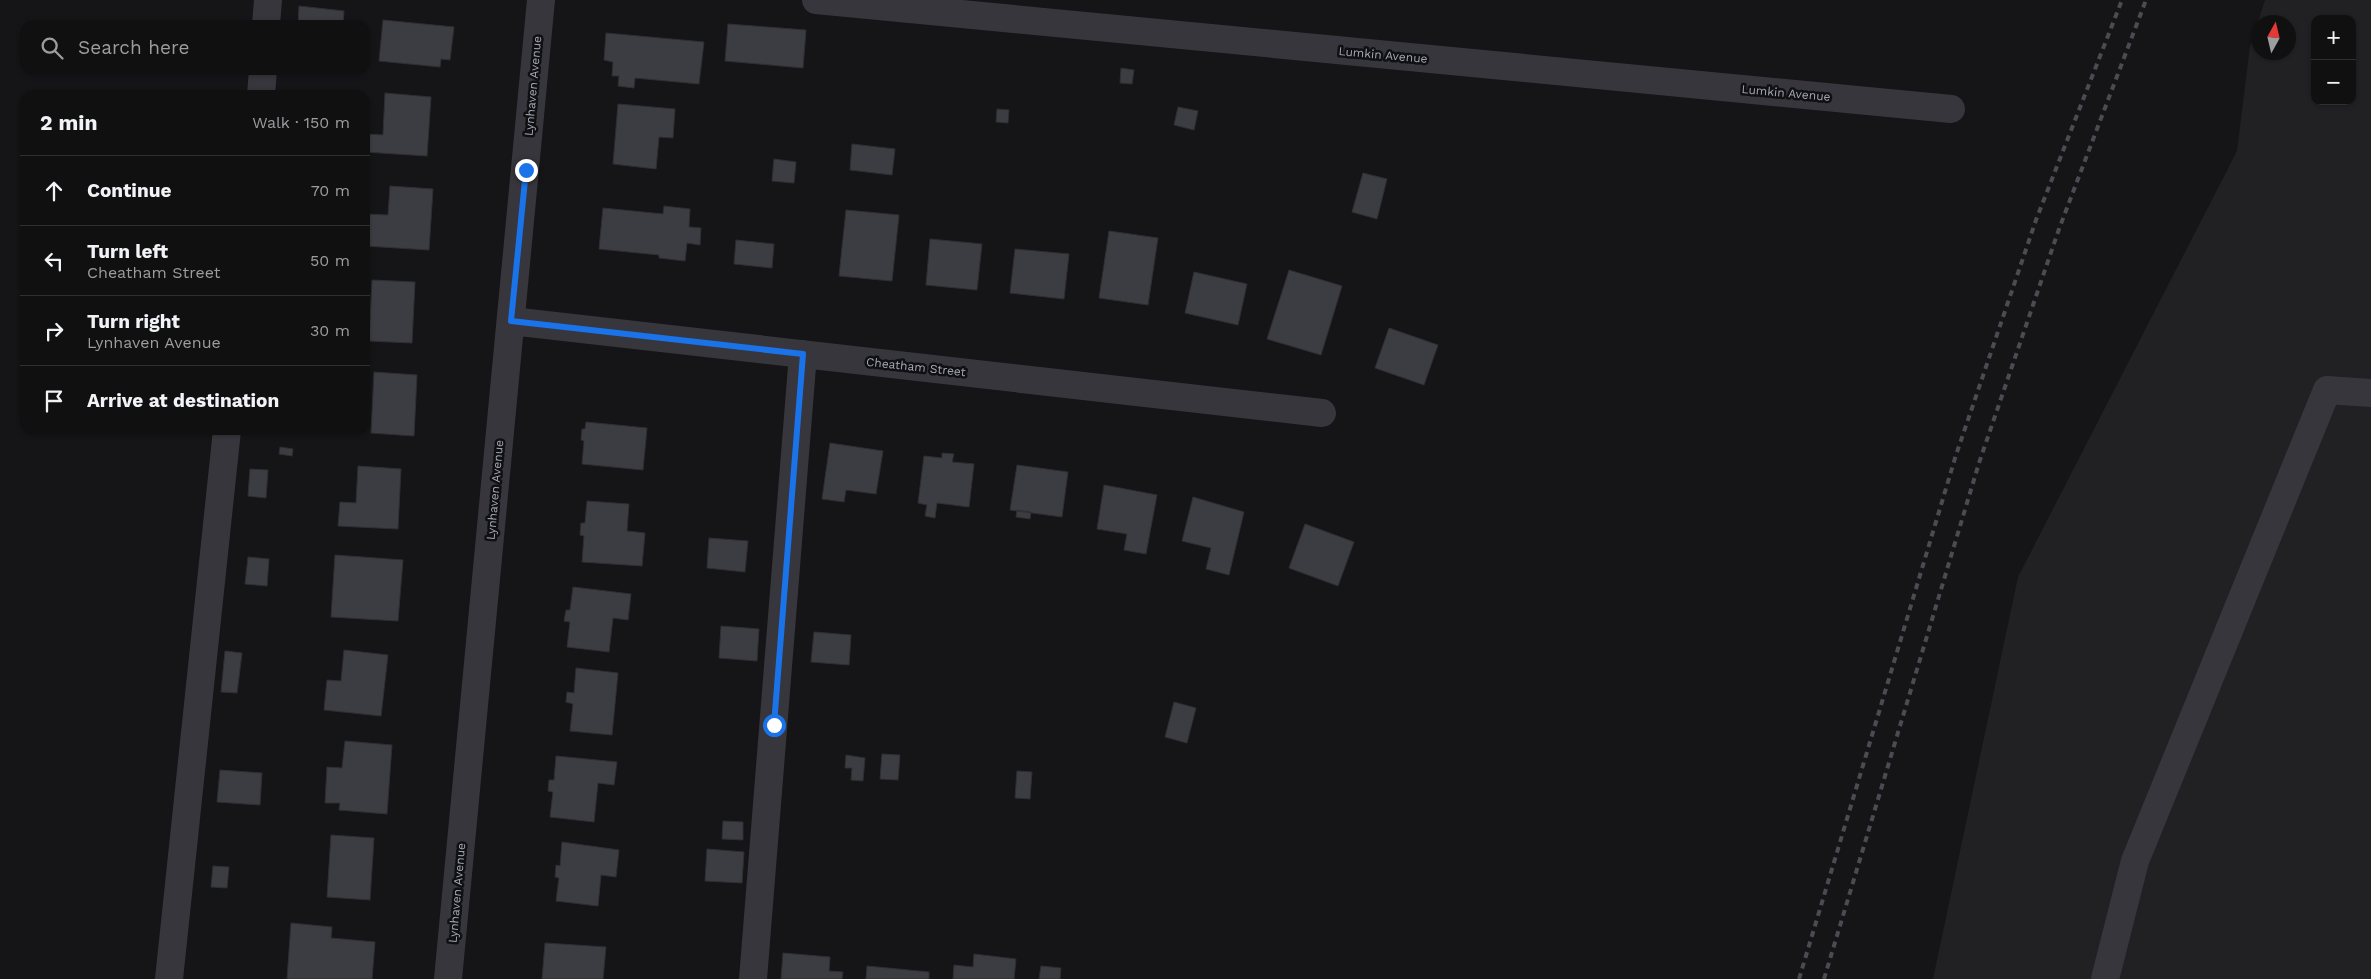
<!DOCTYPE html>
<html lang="en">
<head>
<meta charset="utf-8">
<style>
  :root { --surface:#101011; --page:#19191a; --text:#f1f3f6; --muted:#9c9d9f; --line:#303031 }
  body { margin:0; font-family:"Work Sans",sans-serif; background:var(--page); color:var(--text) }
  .controls { position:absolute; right:15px; top:15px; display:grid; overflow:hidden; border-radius:10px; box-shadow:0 1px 4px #0004 }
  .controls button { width:45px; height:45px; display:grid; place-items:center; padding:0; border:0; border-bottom:1px solid var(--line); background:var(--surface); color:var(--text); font:25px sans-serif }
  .compass { position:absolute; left:2251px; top:15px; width:45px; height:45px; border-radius:50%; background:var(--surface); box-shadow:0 1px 4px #0004; rotate:8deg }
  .stop { position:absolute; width:15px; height:15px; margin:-11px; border:4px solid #1a73e8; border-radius:50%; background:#fff }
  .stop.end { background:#1a73e8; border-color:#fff; box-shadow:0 1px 5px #0008 }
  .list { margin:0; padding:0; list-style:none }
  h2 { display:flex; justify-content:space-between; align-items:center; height:65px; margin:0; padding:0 20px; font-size:21px }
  h2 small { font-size:16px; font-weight:400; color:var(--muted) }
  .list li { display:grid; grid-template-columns:32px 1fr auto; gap:15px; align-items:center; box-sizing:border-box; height:70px; padding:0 20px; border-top:1px solid var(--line) }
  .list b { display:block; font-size:19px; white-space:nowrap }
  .list p { margin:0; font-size:16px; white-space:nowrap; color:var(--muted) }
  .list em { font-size:16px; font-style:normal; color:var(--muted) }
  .icon { flex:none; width:28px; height:28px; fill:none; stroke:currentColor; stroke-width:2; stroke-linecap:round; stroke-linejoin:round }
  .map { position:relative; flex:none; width:2371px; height:979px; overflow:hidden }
  .search { position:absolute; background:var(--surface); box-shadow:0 1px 4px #0004; left:20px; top:20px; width:350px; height:55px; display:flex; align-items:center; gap:12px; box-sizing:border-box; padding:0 18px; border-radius:15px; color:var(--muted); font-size:19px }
  .panel { position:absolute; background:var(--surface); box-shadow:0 1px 4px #0004; left:20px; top:90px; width:350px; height:345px; border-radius:15px }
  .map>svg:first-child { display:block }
  .built { fill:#212124; fill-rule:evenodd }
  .building { fill:#3c3d42; stroke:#2f2f33 }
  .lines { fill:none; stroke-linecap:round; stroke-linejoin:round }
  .minor { stroke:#36363c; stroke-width:28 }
  .rail { stroke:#4b4b53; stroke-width:4; stroke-dasharray:6 5; stroke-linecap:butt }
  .route { stroke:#1a73e8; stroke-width:6 }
  .labels { text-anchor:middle; stroke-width:5; stroke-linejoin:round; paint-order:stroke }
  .street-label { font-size:12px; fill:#a6a9b8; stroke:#101012 }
</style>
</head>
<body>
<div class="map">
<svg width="2371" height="979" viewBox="0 0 2371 979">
  <rect width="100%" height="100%" fill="#151517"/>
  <path class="built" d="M2265 0H2371V979H1933L2018 577 2237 151 2250 46ZM2315 19H2352V101H2315ZM2258 22H2288V52H2258Z"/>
  <path class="building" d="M299 6 344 11 343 25H298Z
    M383 20 454 27 450 60 441 59 440 67 379 61Z
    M728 24 806 30 803 68 725 61Z
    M606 33 704 42 699 84 635 78 634 88 618 86 619 76H612L613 62 604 60Z
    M1121 68 1134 70 1132 84 1120 83Z
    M385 93 431 97 427 156 365 152 366 134 383 135Z
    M618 104 675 109 673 138 659 137 656 169 613 164Z
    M1178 107 1198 111 1194 130 1174 125Z
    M997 109 1009 110 1008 123 996 122Z
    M852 144 895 149 892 175 850 170Z
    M774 159 796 162 794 183 772 181Z
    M1363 173 1387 179 1377 219 1352 212Z
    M390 186 433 189 429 250 365 246V214L388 215Z
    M664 206 690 209 689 227 701 228 700 245 687 243 685 261 659 258V255L599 249 603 208 663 214Z
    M846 210 899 215 892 281 839 276Z
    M1109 231 1158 238 1148 305 1099 298Z
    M930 239 982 244 977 290 926 285Z
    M736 240 774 244 772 268 734 264Z
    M1015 249 1069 254 1064 299 1010 293Z
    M1289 270 1342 286 1321 355 1267 339Z
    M1194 272 1247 284 1238 325 1185 313Z
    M372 280 415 282 412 343 369 341Z
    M1389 328 1438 345 1424 385 1375 368Z
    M374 372 417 375 414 436 371 433Z
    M586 422 647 428 643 470 582 464 584 441 581 440 582 429H585Z
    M830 443 883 451 876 494 846 490 844 502 822 499Z
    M280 447 293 449 292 456 279 454Z
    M942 453 954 454 952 462 974 464 969 507 937 503 935 518 925 516 927 505 918 503 924 456 942 458Z
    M1017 465 1068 472 1062 517 1010 510Z
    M358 466 401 469 398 529 338 526 340 502 356 503Z
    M250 469 268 470 266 498 248 496Z
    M1104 485 1157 495 1146 554 1124 550 1127 534 1097 529Z
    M1193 497 1244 512 1229 575 1206 569 1211 548 1182 541Z
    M587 501 629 504 627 531 645 533 642 566 582 562 584 536 580 535 581 523H585Z
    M1017 510 1031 512 1030 519 1016 517Z
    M1305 524 1354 542 1338 586 1289 568Z
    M709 538 748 541 745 572 707 568Z
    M335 555 403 560 398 621 331 617Z
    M248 557 269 559 267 586 245 584Z
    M573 587 631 594 628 620 613 618 609 652 567 647 570 622 564 621 566 610H570Z
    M721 626 759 629 757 661 719 658Z
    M814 632 851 635 849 665 811 662Z
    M344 650 388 655 381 716 324 710 327 680 341 681Z
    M225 651 242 653 237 693 221 692Z
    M576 668 618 673 612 735 570 731 573 704 566 702 567 692 574 693Z
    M1174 702 1196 708 1187 743 1165 737Z
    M345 741 392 745 387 814 339 810 340 803H325L327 767 342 768Z
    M882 754 900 755 898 780 880 779Z
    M846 755 865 758 863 781 851 780 852 768H845Z
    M556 756 617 762 614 785 598 783 594 822 550 817 553 792 548 791 549 780H554Z
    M220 770 262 773 260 805 217 802Z
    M1017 771 1032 772 1030 799 1015 798Z
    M723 821 743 822V840L722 839Z
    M331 835 374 838 370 900 327 897Z
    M562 842 619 850 616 877 601 875 598 906 556 901 559 878 555 877 556 865 560 866Z
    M707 849 744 852 742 883 705 881Z
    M213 866 229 867 227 888 211 887Z
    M291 923 332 927 331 938 375 942 372 979H287Z
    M545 943 606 947 603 979H542Z
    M783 953 830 957 829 971 843 972 842 979H781Z
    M974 954 1016 959 1014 979H953L954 965 973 967Z
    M867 966 929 972V979H866Z
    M1041 966 1061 968 1060 979H1039Z"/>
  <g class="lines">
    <path class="minor" d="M816 0 1951 109
      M266 25 268 0
      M261 95 263 70
      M511 321 1322 413
      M169 979 227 430
      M448 979 541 0
      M753 979 803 354
      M2105 979 2135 861 2327 390 2371 393"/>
    <path class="rail" d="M1799 979 1956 455 2036 220 2122 0
      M1824 979 1979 463 2059 229 2146 0"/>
  </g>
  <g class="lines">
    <path class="route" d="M526 170 511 321 803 354 774 725"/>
  </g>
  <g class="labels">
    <g class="street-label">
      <text transform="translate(1383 55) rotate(5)" y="4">Lumkin Avenue</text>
      <text transform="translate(533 86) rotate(-85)" y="4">Lynhaven Avenue</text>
      <text transform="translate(1786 93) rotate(5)" y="4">Lumkin Avenue</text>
      <text transform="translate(916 367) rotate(6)" y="4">Cheatham Street</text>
      <text transform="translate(495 490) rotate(-85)" y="4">Lynhaven Avenue</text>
      <text transform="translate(457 893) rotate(-85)" y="4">Lynhaven Avenue</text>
    </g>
  </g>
</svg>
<div class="controls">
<button>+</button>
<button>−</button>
</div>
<svg class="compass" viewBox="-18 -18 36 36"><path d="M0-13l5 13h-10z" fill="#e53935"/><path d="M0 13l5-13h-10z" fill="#9c9d9f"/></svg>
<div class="stop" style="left:774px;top:725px"></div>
<div class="stop end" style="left:526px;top:170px"></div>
<div class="search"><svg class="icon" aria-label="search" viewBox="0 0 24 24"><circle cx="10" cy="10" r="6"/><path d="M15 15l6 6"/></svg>Search here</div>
<section class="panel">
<h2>2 min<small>Walk · 150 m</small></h2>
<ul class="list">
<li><svg class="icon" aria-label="ahead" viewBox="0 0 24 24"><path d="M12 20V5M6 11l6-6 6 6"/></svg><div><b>Continue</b></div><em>70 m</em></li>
<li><svg class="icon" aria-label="left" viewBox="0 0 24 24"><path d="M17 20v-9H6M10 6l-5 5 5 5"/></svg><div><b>Turn left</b><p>Cheatham Street</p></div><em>50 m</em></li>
<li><svg class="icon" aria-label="right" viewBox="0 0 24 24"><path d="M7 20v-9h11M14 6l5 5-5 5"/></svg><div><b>Turn right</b><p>Lynhaven Avenue</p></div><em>30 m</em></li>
<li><svg class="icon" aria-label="arrive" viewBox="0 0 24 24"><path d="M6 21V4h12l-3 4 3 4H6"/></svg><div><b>Arrive at destination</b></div></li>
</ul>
</section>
</div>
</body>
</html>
